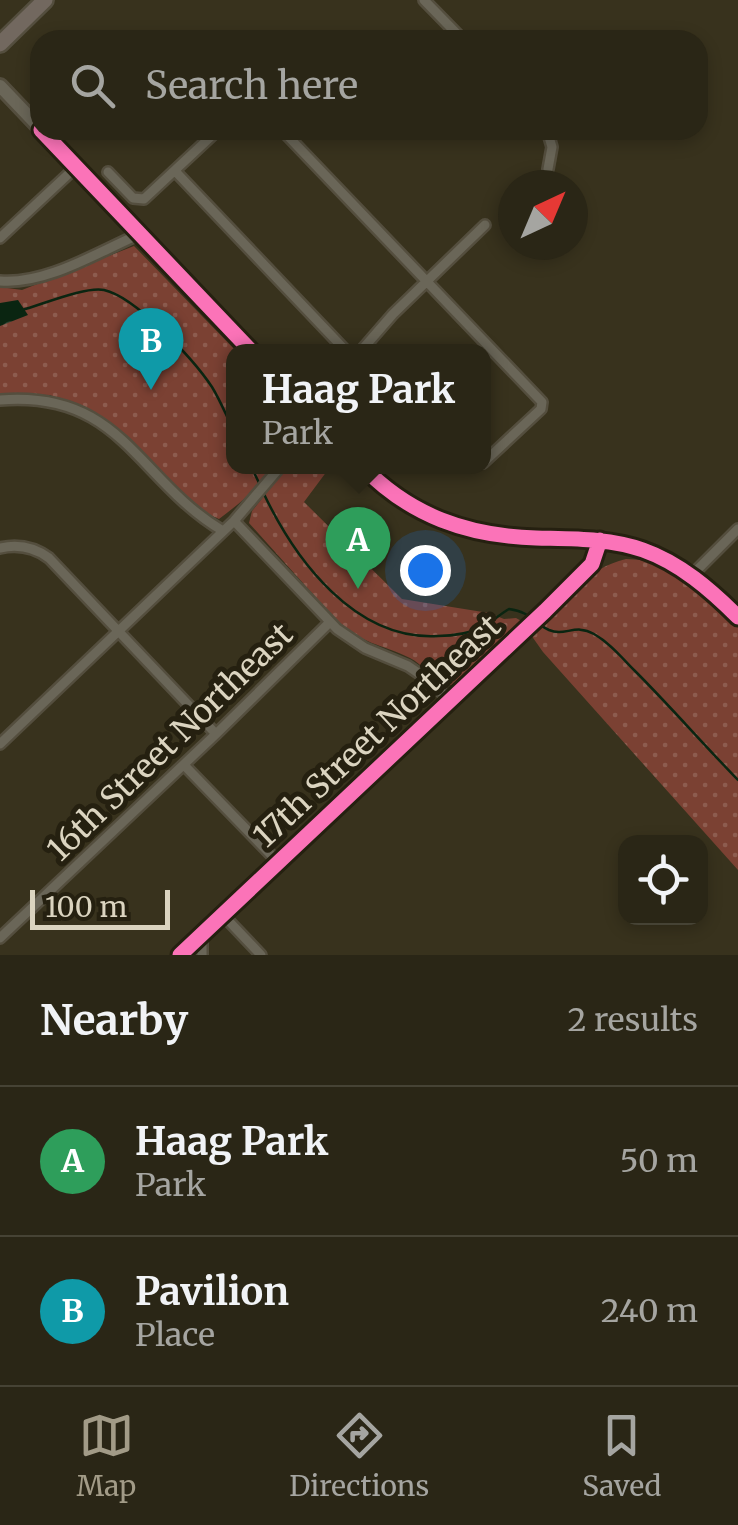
<!DOCTYPE html>
<html lang="en">
<head>
<meta charset="utf-8">
<style>
  :root { --surface:#2a2616; --page:#322e1f; --text:#f1f3f6; --muted:#a5a5a1; --line:#464335; --accent:#a29b87 }
  body { margin:0; font-family:Merriweather,serif; background:var(--page); color:var(--text) }
  .controls { position:absolute; right:30px; bottom:30px; display:grid; overflow:hidden; border-radius:20px; box-shadow:0 5px 15px #0003 }
  .controls button { width:90px; height:90px; display:grid; place-items:center; padding:0; border:0; border-bottom:2px solid var(--line); background:var(--surface); color:var(--text); font:50px sans-serif }
  .compass { position:absolute; left:498px; top:170px; width:90px; height:90px; border-radius:50%; background:var(--surface); box-shadow:0 5px 15px #0003; rotate:44deg }
  .scale { position:absolute; left:30px; bottom:25px; width:140px; box-sizing:border-box; padding-left:10px; border:5px solid #dbd4c0; border-top:0; font-size:28px; line-height:35px; white-space:nowrap; color:#dbd4c0; -webkit-text-stroke:8px #252010; paint-order:stroke }
  .you { position:absolute; left:425px; top:570px; width:35px; height:35px; margin:-25px; border:8px solid #fff; border-radius:50%; background:#1a73e8; box-shadow:0 0 0 15px #1a73e833 }
  .badge { display:grid; place-items:center; width:65px; height:65px; border-radius:50%; background:var(--accent); color:#fff; font-size:32px; font-weight:700 }
  .pin { position:absolute; translate:-50% -82px; filter:drop-shadow(0 2px 5px #0008) }
  .pin::after { content:''; position:absolute; top:52px; width:35px; height:30px; background:inherit; clip-path:polygon(0 0,100% 0,50% 100%) }
  .popup { position:absolute; left:226px; top:344px; width:265px; height:130px; box-sizing:border-box; display:grid; place-content:center; border-radius:20px; background:var(--surface); filter:drop-shadow(0 2px 8px #0005); font-size:32px; white-space:nowrap; color:var(--muted) }
  .popup b { font-size:38px; color:var(--text) }
  .popup::after { content:''; position:absolute; left:50%; top:100%; margin-left:-20px; border:20px solid transparent; border-top-color:var(--surface) }
  .list { margin:0; padding:0; list-style:none }
  h2 { display:flex; justify-content:space-between; align-items:center; height:130px; margin:0; padding:0 40px; font-size:42px }
  h2 small { font-size:32px; font-weight:400; color:var(--muted) }
  .list li { display:grid; grid-template-columns:65px 1fr auto; gap:30px; align-items:center; box-sizing:border-box; height:150px; padding:0 40px; border-top:2px solid var(--line) }
  .list b { display:block; font-size:38px; white-space:nowrap }
  .list p { margin:0; font-size:32px; white-space:nowrap; color:var(--muted) }
  .list em { font-size:32px; font-style:normal; color:var(--muted) }
  .icon { flex:none; width:55px; height:55px; fill:none; stroke:currentColor; stroke-width:2; stroke-linecap:round; stroke-linejoin:round }
  .map { position:relative; flex:none; width:738px; height:955px; overflow:hidden }
  .search { position:absolute; background:var(--surface); box-shadow:0 5px 15px #0003; left:30px; right:30px; top:30px; height:110px; display:flex; align-items:center; gap:25px; box-sizing:border-box; padding:0 35px; border-radius:30px; color:var(--muted); font-size:38px }
  .sheet { height:430px; background:var(--surface) }
  nav { display:flex; justify-content:space-around; align-items:center; box-sizing:border-box; height:140px; border-top:2px solid var(--line); background:var(--surface); font-size:28px; color:var(--muted) }
  nav a { display:grid; justify-items:center; gap:5px }
  nav .on { color:var(--accent) }
  .map>svg:first-child { display:block }
  .park { fill:url(#park-dots) }
  .water { fill:url(#water-ripples) }
  .lines { fill:none; stroke-linecap:round; stroke-linejoin:round }
  .stream { stroke:#0a2511; stroke-width:2.5 }
  .street-casing { stroke:#544e3e; stroke-width:14 }
  .secondary-casing { stroke:#544e3e; stroke-width:18 }
  .primary-casing { stroke:#544e3e; stroke-width:20 }
  .street { stroke:#6a6658; stroke-width:9 }
  .secondary { stroke:#6a6658; stroke-width:12 }
  .primary { stroke:#72685f; stroke-width:15 }
  .cycleway-casing { stroke:#252010; stroke-width:21 }
  .cycleway { stroke:#fb73b8; stroke-width:15 }
  .labels { text-anchor:middle; stroke-width:10; stroke-linejoin:round; paint-order:stroke }
  .street-label { font-size:32px; fill:#dbd4c0; stroke:#252010 }
</style>
</head>
<body>
<div class="map">
<svg width="738" height="955" viewBox="0 0 738 955">
  <defs>
    <pattern id="park-dots" width="8" height="8" patternUnits="userSpaceOnUse" patternTransform="scale(2.5)"><rect width="8" height="8" fill="#7b4133"/><path d="M2 2h.1M6 6h.1" fill="none" stroke="#8d5c4f" stroke-width="1.8" stroke-linecap="round"/></pattern>
    <pattern id="water-ripples" width="26" height="14" patternUnits="userSpaceOnUse" patternTransform="scale(2.5)"><rect width="26" height="14" fill="#0a2511"/><path d="M2 4q2-2 4 0t4 0M15 11q2-2 4 0t4 0" fill="none" stroke="#2d4432"/></pattern>
  </defs>
  <rect width="100%" height="100%" fill="#38321d"/>
  <path class="park" d="M134 246 236 351 233 352V466L274 467C259 488 240 503 219 519L205 513 123 436 99 418 50 395 0 394V287L22 290Z
    M287 467H330L304 502 402 599 489 613 504 619 516 618 523 622 459 683C451 685 451 686 443 683 430 677 422 664 410 658 381 644 362 644 337 621L249 523 252 511Z
    M626 559C675 559 704 593 738 624V870L543 652 531 635 536 627C563 600 587 568 626 559Z"/>
  <path class="water" d="M18 300 28 315 0 326V303Z"/>
  <g class="lines">
    <path class="stream" d="M22 310C41 305 86 286 104 290 136 297 194 360 212 387 220 400 226 415 233 429
      M251 466 260 485
      M263 492C295 560 355 641 438 636 453 636 470 633 483 627 492 622 500 614 509 609 531 612 532 622 549 630 565 637 575 623 594 634 610 643 622 658 635 671 670 706 703 744 738 780"/>
    <defs>
      <path id="street" d="M424 0 463 40
        M282 130 542 402 541 409 483 463
        M547 130 552 147 548 169
        M175 171 347 352
        M108 172 133 198 144 199 218 130
        M0 238 76 167
        M0 281C46 285 98 252 140 234
        M360 352 393 314 485 225
        M0 400C122 390 137 480 223 531
        M234 521 337 629 365 648 408 666 424 677 450 700
        M0 548C18 544 34 547 49 558L216 734
        M691 576 738 529
        M0 744 234 521 281 466
        M184 765 278 862
        M223 915 261 955
        M0 938 216 734 330 622
        M180 955 545 611 592 564 600 540
        M202 955V934"/>
      <path id="secondary" d="M0 86 40 128
        M41 130 252 352
        M362 466C410 516 468 536 536 538 573 539 608 538 643 550 680 563 711 590 738 617"/>
      <path id="primary" d="M0 44 45 0"/>
    </defs>
    <use href="#street" class="street-casing"/>
    <use href="#secondary" class="secondary-casing"/>
    <use href="#primary" class="primary-casing"/>
    <use href="#street" class="street"/>
    <use href="#secondary" class="secondary"/>
    <use href="#primary" class="primary"/>
    <defs>
      <path id="cycleway" d="M41 130 252 352
        M362 466C410 516 468 536 536 538 573 539 608 538 643 550 680 563 711 590 738 617
        M180 955 545 611 592 564 600 540"/>
    </defs>
    <use href="#cycleway" class="cycleway-casing"/>
    <use href="#cycleway" class="cycleway"/>
  </g>
  <g class="labels">
    <g class="street-label">
      <text transform="translate(377 731) rotate(-43)" y="11">17th Street Northeast</text>
      <text transform="translate(170 742) rotate(-44)" y="11">16th Street Northeast</text>
    </g>
  </g>
</svg>
<div class="controls">
<button><svg class="icon" aria-label="locate" viewBox="0 0 24 24"><circle cx="12" cy="12" r="6"/><path d="M12 2v4M12 18v4M2 12h4M18 12h4"/></svg></button>
</div>
<svg class="compass" viewBox="-18 -18 36 36"><path d="M0-13l5 13h-10z" fill="#e53935"/><path d="M0 13l5-13h-10z" fill="#a5a5a1"/></svg>
<div class="scale">100 m</div>
<div class="you"></div>
<div class="pin badge" style="left:358px;top:589px;background:#2e9e5b">A</div>
<div class="popup"><b>Haag Park</b>Park</div>
<div class="pin badge" style="left:151px;top:390px;background:#0f9aa8">B</div>
<div class="search"><svg class="icon" aria-label="search" viewBox="0 0 24 24"><circle cx="10" cy="10" r="6"/><path d="M15 15l6 6"/></svg>Search here</div>
</div>
<section class="sheet">
<h2>Nearby<small>2 results</small></h2>
<ul class="list">
<li><span class="badge" style="background:#2e9e5b">A</span><div><b>Haag Park</b><p>Park</p></div><em>50 m</em></li>
<li><span class="badge" style="background:#0f9aa8">B</span><div><b>Pavilion</b><p>Place</p></div><em>240 m</em></li>
</ul>
</section>
<nav>
<a class="on"><svg class="icon" aria-label="map" viewBox="0 0 24 24"><path d="M3 6l6-2 6 2 6-2v14l-6 2-6-2-6 2zM9 4v14M15 6v14"/></svg>Map</a>
<a><svg class="icon" aria-label="directions" viewBox="0 0 24 24"><path d="M12 3l9 9-9 9-9-9zM9 14v-3h6M13 9l2 2-2 2"/></svg>Directions</a>
<a><svg class="icon" aria-label="saved" viewBox="0 0 24 24"><path d="M7 4h10v16l-5-4-5 4z"/></svg>Saved</a>
</nav>
</body>
</html>
